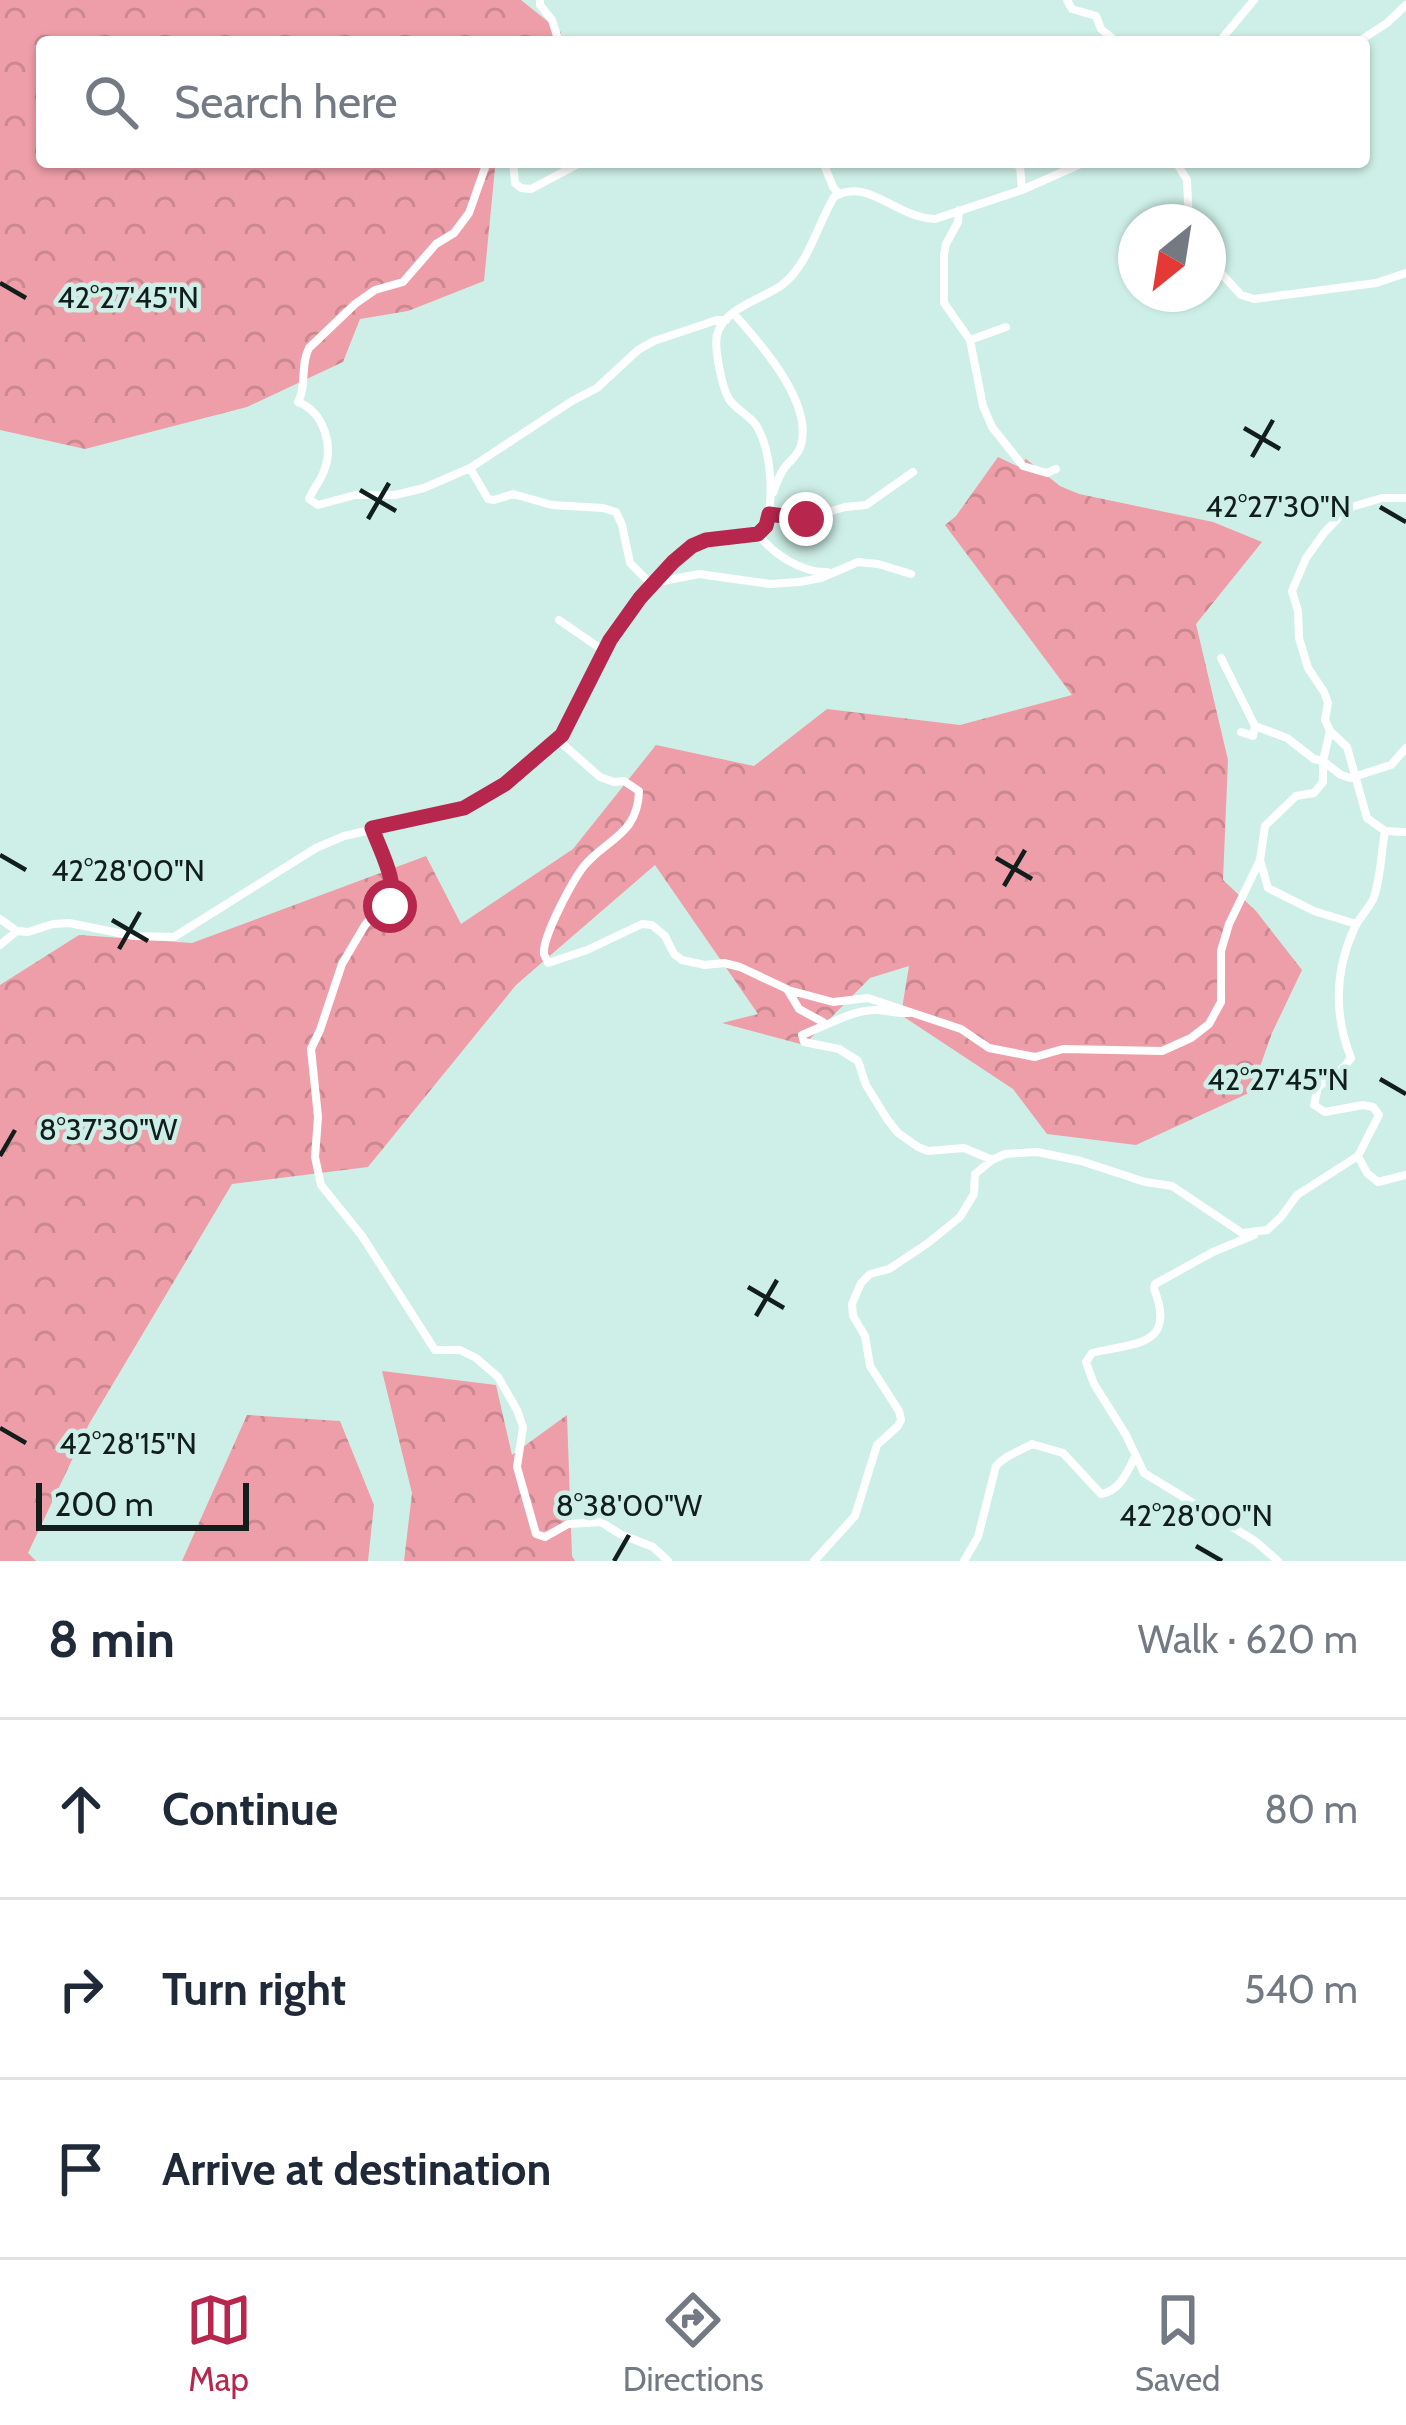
<!DOCTYPE html>
<html lang="en">
<head>
<meta charset="utf-8">
<style>
  :root { --surface:#fff; --page:#f2f2f3; --text:#1f2937; --muted:#747a83; --line:#e0e1e3; --accent:#b7264d }
  body { margin:0; font-family:Cabin,sans-serif; background:var(--page); color:var(--text) }
  .compass { position:absolute; left:1118px; top:204px; width:108px; height:108px; border-radius:50%; background:var(--surface); box-shadow:0 3px 9px #0004; rotate:210deg }
  .scale { position:absolute; left:36px; bottom:30px; width:213px; box-sizing:border-box; padding-left:12px; border:6px solid #121e1c; border-top:0; font-size:33px; line-height:42px; white-space:nowrap; color:#121e1c; -webkit-text-stroke:9px #ceefe7; paint-order:stroke }
  .stop { position:absolute; width:36px; height:36px; margin:-27px; border:9px solid #b7264d; border-radius:50%; background:#fff }
  .stop.end { background:#b7264d; border-color:#fff; box-shadow:0 3px 12px #0008 }
  .list { margin:0; padding:0; list-style:none }
  h2 { display:flex; justify-content:space-between; align-items:center; height:156px; margin:0; padding:0 48px; font-size:51px }
  h2 small { font-size:39px; font-weight:400; color:var(--muted) }
  .list li { display:grid; grid-template-columns:78px 1fr auto; gap:36px; align-items:center; box-sizing:border-box; height:180px; padding:0 48px; border-top:3px solid var(--line) }
  .list b { display:block; font-size:45px; white-space:nowrap }
  .list em { font-size:39px; font-style:normal; color:var(--muted) }
  .icon { flex:none; width:66px; height:66px; fill:none; stroke:currentColor; stroke-width:2; stroke-linecap:round; stroke-linejoin:round }
  .map { position:relative; flex:none; width:1406px; height:1561px; overflow:hidden }
  .search { position:absolute; background:var(--surface); box-shadow:0 3px 9px #0004; left:36px; right:36px; top:36px; height:132px; display:flex; align-items:center; gap:30px; box-sizing:border-box; padding:0 42px; border-radius:12px; color:var(--muted); font-size:45px }
  .sheet { height:696px; background:var(--surface) }
  nav { display:flex; justify-content:space-around; align-items:center; box-sizing:border-box; height:168px; border-top:3px solid var(--line); background:var(--surface); font-size:33px; color:var(--muted) }
  nav a { display:grid; justify-items:center; gap:6px }
  nav .on { color:var(--accent) }
  .map>svg:first-child { display:block }
  .forest { fill:url(#forest-crowns) }
  .lines { fill:none; stroke-linecap:round; stroke-linejoin:round }
  .minor { stroke:#fff; stroke-width:8 }
  .route { stroke:#b7264d; stroke-width:15 }
  .ticks { fill:none; stroke:#121e1c; stroke-width:4.5 }
  .ticks-label { font-size:30px; text-anchor:middle; fill:#121e1c; stroke:#ceefe7; stroke-width:9; stroke-linejoin:round; paint-order:stroke }
</style>
</head>
<body>
<div class="map">
<svg width="1406" height="1561" viewBox="0 0 1406 1561">
  <defs>
    <pattern id="forest-crowns" width="20" height="18" patternUnits="userSpaceOnUse" patternTransform="scale(3)"><rect width="20" height="18" fill="#ee9ea8"/><path d="M2 6a3 3 0 1 1 6 0M12 15a3 3 0 1 1 6 0" fill="none" stroke="#cb8890"/></pattern>
  </defs>
  <rect width="100%" height="100%" fill="#ceefe7"/>
  <path class="forest" d="M0 0H521L561 32 559 42H42V162H500L495 168 484 281 408 311 360 319 343 362 247 407 85 449 0 430Z
    M998 457 1017 466 1026 459 1060 486 1079 494 1213 522 1262 542 1196 624 1228 760 1223 880 1256 911 1302 970 1272 1033 1251 1092 1136 1145 1047 1134 1013 1089 901 1015 909 966 870 978 804 1045 722 1023 758 1014 655 865 516 985 368 1167 232 1184 89 1424 28 1553 36 1561H0V985L79 935 192 943 426 856 461 924 573 849 656 745 754 766 827 709 960 725 1072 695 945 525 956 516Z
    M382 1371 496 1385 512 1455 567 1415 572 1556 575 1561H404L412 1493Z
    M247 1415 340 1421 374 1505 368 1561H182Z"/>
  <g class="lines">
    <path class="minor" d="M540 0V5L552 20 559 42
      M1067 0 1072 9 1096 16 1101 29 1117 42
      M1219 42 1254 0
      M1358 42 1387 23 1406 5
      M487 162 469 213 454 233 436 244 403 282 375 290 355 304 309 348C300 365 307 386 298 402 324 412 334 446 324 471 320 482 313 489 309 499L318 505 355 495H395L424 488 470 468 572 401 597 388 638 350 654 341 717 320H726
      M513 162 515 183 521 188 531 189 582 162
      M823 162 833 187 838 193
      M1007 162 1020 166 1022 190
      M1176 162 1187 180 1189 222
      M959 210 958 222 946 244 944 255V303L970 340 983 406 992 427 1023 466 1047 473 1056 469
      M1208 259 1241 295 1254 299 1376 283 1406 273
      M734 314C760 343 813 402 801 445 799 454 791 460 785 467 779 475 776 484 773 493
      M970 340 1006 327
      M470 468 488 499 494 500 513 494 552 505 603 508 616 512 622 525 630 563 652 585
      M1406 498H1382L1348 508 1324 533 1306 558 1292 591 1298 611 1299 638 1308 668 1324 692 1328 703 1325 720 1330 731 1347 747 1367 818 1385 831 1406 832
      M769 514 806 519 845 507 866 505 913 472
      M758 534C773 554 802 573 827 572
      M658 582 699 574 770 584 799 582 821 578 858 562 878 564 911 574
      M559 620 604 651
      M1221 658 1255 726 1287 738 1314 759 1323 761 1341 775 1350 778 1391 765 1406 748
      M1330 731 1323 761V782L1314 793 1296 796 1265 826 1260 860 1268 888 1314 911 1356 924
      M1241 732 1253 736 1255 726
      M558 740 600 777 614 782 624 781 639 791C638 835 606 839 584 866 573 880 542 937 544 954 545 957 547 960 548 963L587 950 642 924 652 925 665 936 674 954 682 960 705 965 724 963 740 967 787 989 799 1009 823 1022V1026L802 1035 804 1042 839 1049 858 1061 866 1085 887 1119 898 1133 918 1147 928 1151 964 1148 990 1159
      M372 828 394 898 390 906 373 916 365 925 342 964 320 1030 311 1049 318 1117 315 1157 321 1185 362 1236 435 1350H460L476 1358 498 1377 517 1410 523 1427 517 1467 536 1534 545 1537 568 1524 601 1522 620 1534 653 1547 668 1561
      M0 919 17 931
      M0 945 17 931 28 932 53 924 69 923 134 936 174 937 316 848 344 836 453 811 482 799 505 784 562 735 610 640 640 599 673 562 699 542 723 536H753L766 526C774 497 772 451 756 425 749 415 736 410 729 399 722 388 714 348 717 335 723 308 763 299 782 285 809 264 817 225 834 197 867 176 896 218 935 219L1022 190 1085 162
      M788 990 833 1002 868 998 961 1029 989 1048 1035 1057 1063 1049 1162 1051 1191 1038 1209 1024 1221 1002V951L1229 924 1260 860
      M823 1026C840 1019 857 1010 876 1010 887 1010 896 1014 908 1013
      M1358 1156 1379 1115 1373 1107 1363 1105 1325 1112 1314 1105 1318 1087 1344 1067 1351 1058C1334 1015 1335 971 1354 929 1359 917 1370 908 1374 897 1381 877 1381 852 1385 831
      M1254 1235 1213 1252 1155 1284 1154 1289C1178 1348 1131 1343 1092 1353L1086 1362 1094 1384 1126 1435 1144 1473 1255 1541 1278 1561
      M814 1561 855 1516 877 1445 898 1426 901 1420 899 1411 870 1366 865 1336 853 1316 852 1304 861 1283 870 1274 889 1269 928 1243 960 1217 974 1194 975 1174 992 1160 1005 1154 1037 1152 1081 1161 1145 1182 1172 1186 1242 1233 1267 1230 1281 1217 1297 1195 1358 1156 1367 1173 1378 1182 1406 1175
      M964 1561 978 1537 996 1466C1004 1456 1020 1451 1032 1444L1063 1453 1101 1494C1120 1491 1127 1472 1135 1457"/>
  </g>
  <g class="lines">
    <path class="route" d="M390 906C399 884 380 850 372 828L464 808 505 784 562 735 610 640 640 598 673 562 692 546 706 540 758 534 766 526 769 514 806 519"/>
  </g>
  <path class="ticks" d="M0 283 26 298M1244 428 1280 449M1252 457 1273 420M360 490 396 511M1380 507 1406 522M368 519 389 483M0 855 26 870M996 858 1032 879M1004 886 1025 850M112 920 148 941M119 949 140 912M1380 1079 1406 1094M0 1156 15 1130M748 1287 784 1308M756 1316 777 1280M0 1428 26 1443M1196 1546 1222 1561M614 1561 629 1535"/>
  <g class="ticks-label">
    <text x="128" y="308">42°27'45"N</text>
    <text x="1278" y="517">42°27'30"N</text>
    <text x="128" y="881">42°28'00"N</text>
    <text x="1278" y="1090">42°27'45"N</text>
    <text x="108" y="1140">8°37'30"W</text>
    <text x="128" y="1454">42°28'15"N</text>
    <text x="629" y="1516">8°38'00"W</text>
    <text x="1196" y="1526">42°28'00"N</text>
  </g>
</svg>
<svg class="compass" viewBox="-18 -18 36 36"><path d="M0-13l5 13h-10z" fill="#e53935"/><path d="M0 13l5-13h-10z" fill="#747a83"/></svg>
<div class="scale">200 m</div>
<div class="stop" style="left:390px;top:906px"></div>
<div class="stop end" style="left:806px;top:519px"></div>
<div class="search"><svg class="icon" aria-label="search" viewBox="0 0 24 24"><circle cx="10" cy="10" r="6"/><path d="M15 15l6 6"/></svg>Search here</div>
</div>
<section class="sheet">
<h2>8 min<small>Walk · 620 m</small></h2>
<ul class="list">
<li><svg class="icon" aria-label="ahead" viewBox="0 0 24 24"><path d="M12 20V5M6 11l6-6 6 6"/></svg><div><b>Continue</b></div><em>80 m</em></li>
<li><svg class="icon" aria-label="right" viewBox="0 0 24 24"><path d="M7 20v-9h11M14 6l5 5-5 5"/></svg><div><b>Turn right</b></div><em>540 m</em></li>
<li><svg class="icon" aria-label="arrive" viewBox="0 0 24 24"><path d="M6 21V4h12l-3 4 3 4H6"/></svg><div><b>Arrive at destination</b></div></li>
</ul>
</section>
<nav>
<a class="on"><svg class="icon" aria-label="map" viewBox="0 0 24 24"><path d="M3 6l6-2 6 2 6-2v14l-6 2-6-2-6 2zM9 4v14M15 6v14"/></svg>Map</a>
<a><svg class="icon" aria-label="directions" viewBox="0 0 24 24"><path d="M12 3l9 9-9 9-9-9zM9 14v-3h6M13 9l2 2-2 2"/></svg>Directions</a>
<a><svg class="icon" aria-label="saved" viewBox="0 0 24 24"><path d="M7 4h10v16l-5-4-5 4z"/></svg>Saved</a>
</nav>
</body>
</html>
